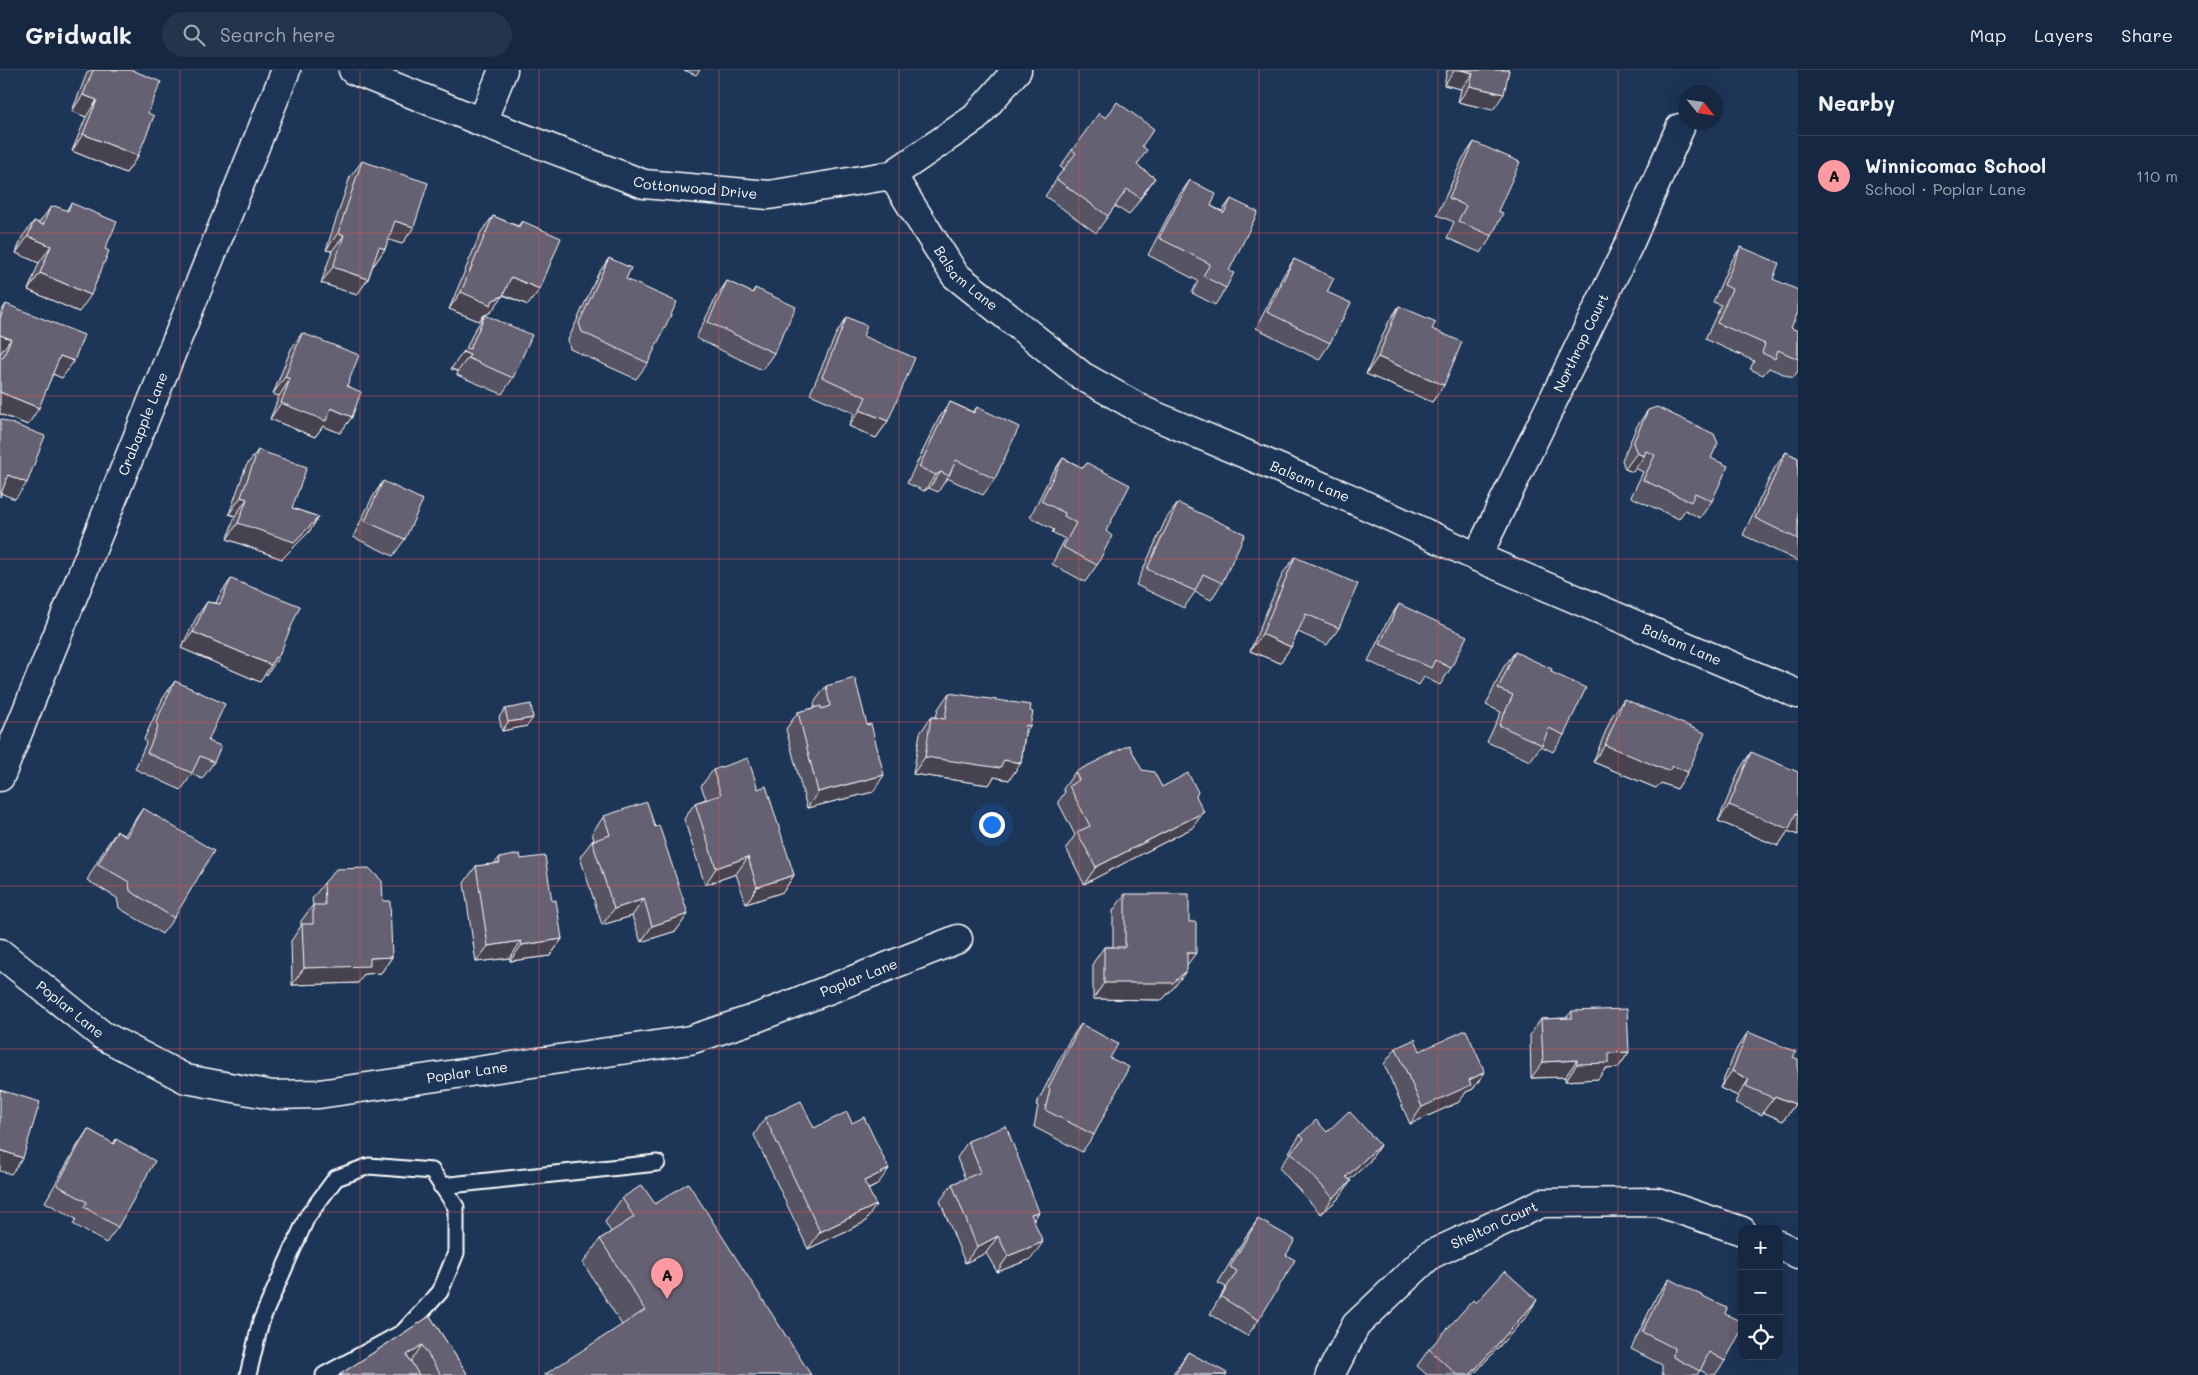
<!DOCTYPE html>
<html lang="en">
<head>
<meta charset="utf-8">
<style>
  :root { --surface:#162841; --page:#23344c; --text:#f1f3f6; --muted:#9ea6b1; --line:#35445a; --accent:#ff9aa2 }
  body { margin:0; font-family:Mali,sans-serif; background:var(--page); color:var(--text) }
  .controls { position:absolute; right:15px; bottom:15px; display:grid; overflow:hidden; border-radius:10px; box-shadow:0 5px 20px #0002 }
  .controls button { width:45px; height:45px; display:grid; place-items:center; padding:0; border:0; border-bottom:1px solid var(--line); background:var(--surface); color:var(--text); font:25px sans-serif }
  .compass { position:absolute; left:1678px; top:15px; width:45px; height:45px; border-radius:50%; background:var(--surface); box-shadow:0 5px 20px #0002; rotate:120deg }
  .you { position:absolute; left:991px; top:754px; width:18px; height:18px; margin:-12px; border:4px solid #fff; border-radius:50%; background:#1a73e8; box-shadow:0 0 0 8px #1a73e833 }
  .badge { display:grid; place-items:center; width:32px; height:32px; border-radius:50%; background:var(--accent); color:#111; font-size:16px; font-weight:700 }
  .pin { position:absolute; translate:-50% -41px; filter:drop-shadow(0 1px 2px #0008) }
  .pin::after { content:''; position:absolute; top:26px; width:18px; height:15px; background:inherit; clip-path:polygon(0 0,100% 0,50% 100%) }
  .list { margin:0; padding:0; list-style:none }
  h2 { display:flex; justify-content:space-between; align-items:center; height:65px; margin:0; padding:0 20px; font-size:21px }
  h2 small { font-size:16px; font-weight:400; color:var(--muted) }
  .list li { display:grid; grid-template-columns:32px 1fr auto; gap:15px; align-items:center; box-sizing:border-box; height:80px; padding:0 20px; border-top:1px solid var(--line) }
  .list b { display:block; font-size:19px; white-space:nowrap }
  .list p { margin:0; font-size:16px; white-space:nowrap; color:var(--muted) }
  .list em { font-size:16px; font-style:normal; color:var(--muted) }
  .icon { flex:none; width:28px; height:28px; fill:none; stroke:currentColor; stroke-width:2; stroke-linecap:round; stroke-linejoin:round }
  .map { position:relative; flex:none; width:1798px; height:1305px; overflow:hidden }
  header { display:flex; align-items:center; gap:30px; box-sizing:border-box; height:70px; padding:0 25px; background:var(--surface); border-bottom:1px solid var(--line) }
  header strong { font-size:24px }
  nav { display:flex; gap:28px; margin-inline-start:auto; font-size:18px }
  .search { width:350px; height:45px; background:var(--page); display:flex; align-items:center; gap:12px; box-sizing:border-box; padding:0 18px; border-radius:28px; color:var(--muted); font-size:19px }
  main { display:flex }
  aside { flex:1; background:var(--surface) }
  .map>svg:first-child { display:block }
  .lines { fill:none; stroke-linecap:round; stroke-linejoin:round }
  .lane-casing { stroke:#fff; stroke-width:19 }
  .street-casing { stroke:#fff; stroke-width:31 }
  .lane { stroke:#1d3557; stroke-width:15 }
  .street { stroke:#1d3557; stroke-width:28 }
  .wall { fill:#575362; stroke:#fff }
  .shaded-wall { fill:#474350; stroke:#fff }
  .building { fill:#656072; stroke:#fff }
  .grid { fill:none; stroke:#de5353; stroke-width:1; stroke-opacity:0.55 }
  .labels { text-anchor:middle; stroke-width:4.5; stroke-linejoin:round; paint-order:stroke }
  .street-label { font-size:14px; fill:#fff; stroke:#1d3557 }
</style>
</head>
<body>
<header>
<strong>Gridwalk</strong>
<div class="search"><svg class="icon" aria-label="search" viewBox="0 0 24 24"><circle cx="10" cy="10" r="6"/><path d="M15 15l6 6"/></svg>Search here</div>
<nav><a>Map</a><a>Layers</a><a>Share</a></nav>
</header>
<main>
<div class="map">
<svg width="1798" height="1305" viewBox="0 0 1798 1305">
  <rect width="100%" height="100%" fill="#1d3557"/>
  <filter id="ink" filterUnits="userSpaceOnUse"><feTurbulence type="fractalNoise" baseFrequency=".02" numOctaves="2"/><feDisplacementMap in="SourceGraphic" scale="10" xChannelSelector="R" yChannelSelector="G"/><feConvolveMatrix kernelMatrix="1 2 1 2 8 2 1 2 1" color-interpolation-filters="sRGB"/></filter>
  <g filter="url(#ink)">
    <g class="lines">
      <defs>
        <path id="lane" d="M441 1116 657 1093
          M248 1305 261 1251 307 1147 336 1108 369 1096 432 1101 456 1137V1183L440 1222 403 1262 324 1305"/>
        <g id="street">
          <path id="s1" d="M353 0 482 52 644 114 769 125 892 105 975 48 1017 0"/>
          <path d="M482 52 503 0"/>
          <path id="s2" d="M892 105 955 205 1082 306 1146 342 1354 430 1477 487 1798 624"/>
          <path id="s3" d="M1477 487 1631 170 1680 58"/>
          <path id="s4" d="M0 707 286 0"/>
          <path id="s5" d="M0 883 102 965 186 1009 272 1025 319 1024 690 970 756 948 958 869"/>
          <path d="M1779 1175 1798 1184"/>
          <path id="s6" d="M1330 1305 1356 1255 1430 1185 1542 1133 1657 1132 1742 1161"/>
        </g>
      </defs>
      <use href="#lane" class="lane-casing"/>
      <use href="#street" class="street-casing"/>
      <use href="#lane" class="lane"/>
      <use href="#street" class="street"/>
    </g>
    <path class="wall" d="M90 0H132L138 86 126 103 72 81 86 47 72 41 87 3Z
      M1447 0H1509L1493 40 1458 32 1461 19 1444 15Z
      M1474 72 1498 141 1492 166 1481 183 1447 168 1454 152 1437 145 1463 88Z
      M1142 76 1137 95 1155 108 1129 145 1115 136 1096 163 1045 126 1064 99 1060 97 1072 80Z
      M362 91 414 157 402 174 388 169 385 179 374 195H373L368 209 357 225 321 213 332 181 326 180 350 107Z
      M1190 110 1211 136 1222 141 1231 129 1229 201 1226 218 1215 235 1192 223 1198 211 1148 185 1178 127Z
      M71 133 79 242 28 220 39 193 16 183 22 167 34 151 39 153 50 138 66 141Z
      M493 146 518 156 522 151 528 235 503 225 491 242 485 245 513 308 502 324 457 305 458 301 451 299 466 279 474 261 485 245 483 246 479 251 449 239 481 162Z
      M1741 177 1773 209 1791 258 1798 261V301L1793 308 1769 298 1763 305 1750 299 1754 291 1705 269 1721 235 1713 232 1730 193Z
      M609 188 648 293 636 309 570 279 568 270 598 204Z
      M1294 189 1327 222 1330 273 1319 290 1256 258 1283 206Z
      M727 211 752 223 755 218 774 283 762 300 696 268 716 227Z
      M6 234 62 308 53 304 28 355 0 344V243Z
      M1399 236 1432 259 1444 315 1432 332 1366 304 1388 253Z
      M847 247 863 266 888 351 876 368 849 356 854 343 810 324 836 264Z
      M302 263 347 316 352 347 340 363 323 356 315 367 270 349 279 326 273 324 291 279Z
      M950 332 973 342 977 337 995 409 983 425 947 408 938 422 929 418 924 421 907 413 939 348Z
      M1648 340 1711 388 1712 431 1700 448 1685 440 1679 449 1631 427 1643 402 1635 398 1633 402 1625 399 1622 390 1637 356Z
      M258 380 292 438 319 447 308 463 282 489 227 469 235 446 229 444 246 396Z
      M1786 382 1798 388V491L1743 465 1774 399Z
      M1063 388 1083 398 1087 393 1106 461 1097 495 1085 512 1052 494 1065 469 1052 462 1054 460 1030 447 1051 405Z
      M383 411 405 469 393 486 353 467 372 428Z
      M1178 433 1222 513 1211 530 1195 522 1184 538 1136 515 1166 449Z
      M1295 487 1339 558 1327 575 1298 562 1291 577 1280 593 1250 581 1283 503Z
      M231 509 278 588 267 605 265 604 260 612 181 578 196 548 207 532 216 533 219 526Z
      M1399 534 1451 598 1440 615 1424 607 1419 615 1368 591 1388 550Z
      M1515 582 1551 602 1564 665 1553 682 1541 676 1530 691 1487 672 1501 642 1486 635 1503 598Z
      M175 611 208 671 214 692 202 709 192 704 181 720 135 699 146 673 144 669 163 628Z
      M826 616 867 655 873 722 807 738 786 659 798 642 815 638 814 633Z
      M949 623 1025 664 1021 693 1009 710 994 707 989 715 913 704 920 663 931 647H936L938 639Z
      M1624 629 1688 702 1677 719 1661 713 1656 718 1593 692 1612 646Z
      M505 639 527 656 502 661 499 647Z
      M1751 682 1798 765 1788 761 1778 776 1718 751 1740 699Z
      M713 700 758 719 794 805 783 822 746 834 736 804 705 815 684 749 695 733 706 729 701 716Z
      M1142 700 1162 717 1196 726 1192 758 1084 814 1066 778 1075 765 1058 732 1065 722 1063 719 1075 702Z
      M143 738 174 848 162 864 119 838 117 828 87 810 105 778 117 761 124 766Z
      M604 746 655 757 688 844 676 861 641 872 632 846 602 855 580 787 592 771 594 770 592 763Z
      M499 788 521 789 552 831 562 869 550 886 510 891V888L476 892 464 813 476 796 494 794Z
      M324 813 383 831 392 887 381 903 364 904 358 913 292 915 291 871 301 856V851L313 835 312 829Z
      M1125 824 1187 896 1175 916 1162 930 1093 929V893L1104 877H1113V841Z
      M1572 941 1629 982 1618 998 1605 999 1598 1009 1565 1011V1007L1531 1008 1530 965 1541 949 1566 948Z
      M1081 954 1110 988 1094 1065 1082 1082 1034 1057 1038 1036 1036 1035 1069 971Z
      M1748 962 1793 987 1795 1034 1783 1051 1763 1042 1762 1045 1735 1033 1738 1026 1720 1018 1737 978Z
      M1396 978 1420 981 1485 1002 1473 1019 1466 1022 1459 1032 1410 1054 1384 994Z
      M765 1048 814 1058 877 1115 868 1120 865 1152 808 1179 754 1065Z
      M88 1059 113 1074 116 1069 118 1157 106 1173 73 1154 76 1149 45 1132 77 1076Z
      M1327 1062 1380 1075 1369 1092 1349 1110 1339 1128 1321 1144 1279 1098 1290 1083 1289 1082 1300 1065Z
      M968 1071 1039 1142 1034 1150 1031 1189 997 1202 986 1183 965 1193 940 1131 952 1114 965 1109 957 1088Z
      M622 1128 655 1134 811 1305 622 1255 583 1193 600 1169 611 1162 605 1152Z
      M1258 1149 1259 1250 1247 1266 1210 1244 1226 1217 1218 1213 1246 1166Z
      M1669 1209 1725 1244V1291L1715 1305H1709L1700 1300 1697 1305H1665L1662 1304V1295L1631 1279 1657 1225Z
      M1476 1233 1526 1247 1473 1305H1427L1417 1296 1429 1279Z
      M430 1246 468 1305H339Z
      M1188 1282 1226 1305H1172Z"/>
    <path class="shaded-wall" d="M684 0H700L696 5Z
      M1455 0H1461L1473 3 1461 19 1444 15Z
      M1470 16 1504 24 1493 40 1458 32Z
      M83 25 97 30 86 47 72 41Z
      M83 64 138 86 126 103 72 81Z
      M395 151 414 157 402 174 383 168Z
      M338 163 344 165 332 181 326 180Z
      M28 166 51 176 39 193 16 183Z
      M379 177 385 179 374 195 367 193Z
      M333 197 368 209 357 225 321 213Z
      M40 203 91 225 79 242 28 220Z
      M511 207 540 219 528 235 500 223Z
      M461 222 493 230 503 226 491 242 483 246 479 251 449 239Z
      M0 265 11 269 0 284Z
      M463 282 470 285 458 301 451 299Z
      M60 286 74 291 62 308 48 302Z
      M1378 287 1444 315 1432 332 1366 304Z
      M285 307 290 309 279 326 273 324Z
      M0 322 39 338 28 355 0 344Z
      M281 333 331 338 352 347 340 363 323 356 315 367 270 349Z
      M860 340 888 351 876 368 849 356Z
      M1637 383 1644 386 1633 402 1625 399Z
      M941 402 929 418 924 421 936 405Z
      M8 405 27 413 15 429 0 423Z
      M241 427 247 429 235 446 229 444Z
      M319 447 308 463 282 489 227 469 238 453Z
      M193 562 271 595 260 612 181 578Z
      M1262 564 1291 577 1280 593 1250 581Z
      M533 648 527 656 502 661 508 652Z
      M1026 655 1030 656 1019 672Z
      M1605 675 1673 696 1688 702 1677 719 1661 713 1656 718 1593 692Z
      M925 687 1004 690 1021 693 1009 710 994 707 989 715 913 704Z
      M884 705 873 722 807 738 818 722Z
      M1729 735 1798 744V765L1788 761 1778 776 1718 751Z
      M1204 742 1192 758 1084 814 1096 797Z
      M748 787 736 804 705 815 716 798Z
      M794 805 783 822 746 834 757 817Z
      M644 829 632 846 602 855 614 839Z
      M688 844 676 861 641 872 652 856Z
      M562 869 550 886 510 891 522 875Z
      M521 871 510 888 476 892 488 876Z
      M1187 883H1196L1184 899Z
      M392 887 381 903 364 904 358 913 292 915 304 898 370 888Z
      M1187 900 1175 916 1162 930 1093 929 1104 913Z
      M1629 982 1618 998 1605 999 1598 1009 1565 1011 1577 994 1609 983Z
      M1577 990 1565 1007 1531 1008 1543 992Z
      M1732 1001 1749 1009 1738 1026 1720 1018Z
      M1485 1002 1473 1019 1466 1022 1459 1032 1410 1054 1422 1037 1469 1010Z
      M1775 1026 1795 1034 1783 1051 1763 1042Z
      M1380 1075 1369 1092 1335 1123 1346 1107Z
      M0 1080 23 1088 11 1104 0 1101Z
      M889 1099 877 1115 852 1127 864 1111Z
      M1351 1111 1339 1128 1321 1144 1333 1128Z
      M876 1135 865 1152 808 1179 820 1162Z
      M1039 1142 1028 1158 1031 1144Z
      M998 1166 986 1183 965 1193 977 1177Z
      M1043 1172 1031 1189 997 1202 1008 1186Z
      M1537 1230 1526 1247 1473 1305H1470Z
      M422 1275 406 1299 407 1285Z"/>
    <path class="building" d="M93 0H132L161 12 148 43 154 46 138 86 83 64 97 30 83 25Z
      M1461 0H1509L1504 24 1470 16 1473 3Z
      M1117 32 1154 59 1142 76 1147 80 1137 95 1155 108 1140 128 1127 119 1108 146 1056 109 1076 83 1072 80 1099 43 1106 48Z
      M1474 72 1520 92 1498 141 1503 143 1492 166 1458 151 1466 136 1449 128Z
      M362 91 428 113 414 157 395 151 385 179 379 177 368 209 333 197 344 165 338 163Z
      M1190 110 1216 124 1211 136 1224 143 1231 129 1258 142 1229 201 1234 203 1226 218 1203 206 1210 194 1159 168Z
      M71 133 117 152 105 179 109 181 91 225 40 203 51 176 28 166 34 151 43 155 50 138 55 136 68 141Z
      M493 146 519 157 522 151 561 168 540 219 511 207 503 226 493 230 491 235 461 222Z
      M1741 177 1779 193 1773 209 1798 220V242L1791 258 1798 261V289L1778 280 1775 289 1762 283 1765 274 1717 253 1732 219 1724 215Z
      M609 188 631 198 626 209 677 232 648 293 582 262 579 253Z
      M1294 189 1334 208 1327 222 1351 233 1330 273 1267 242Z
      M727 211 753 223 755 218 796 237 774 283 708 252Z
      M6 234 84 265 74 291 60 286 39 338 0 322V286L3 288 11 269 0 265V249Z
      M1399 236 1436 252 1432 259 1462 272 1444 315 1378 287Z
      M485 245 532 265 513 308 468 288 470 285 463 282 467 278 470 279Z
      M847 247 867 256 863 266 915 288 888 351 860 340 866 327 822 307Z
      M302 263 359 285 347 316 361 322 352 347 331 338 326 351 281 333 290 309 285 307Z
      M950 332 974 343 977 337 1019 357 995 409 956 390 949 406 941 402 936 405 919 397Z
      M1657 337 1714 364 1718 373 1711 388 1728 396 1712 431 1695 423 1691 432 1643 410 1655 385 1646 381 1644 386 1637 383 1633 373 1648 340Z
      M0 349 45 366 27 413 8 405 0 427Z
      M258 380 307 397 292 438 319 447 294 472 238 453 247 429 241 427Z
      M1786 382 1798 388V469L1755 448Z
      M1063 388 1083 398 1087 393 1130 415 1106 461 1112 466 1097 495 1063 477 1076 453 1064 446 1065 443 1041 431Z
      M383 411 423 430 405 469 365 451Z
      M1178 433 1245 464 1222 513 1203 504 1195 521 1147 499Z
      M1295 487 1358 514 1339 558 1306 544 1291 577 1262 564Z
      M231 509 300 536 278 588 275 587 271 595 193 562 207 532 220 534Z
      M1399 534 1467 566 1451 598 1435 590 1431 598 1380 574Z
      M1515 582 1552 599 1551 602 1586 618 1564 665 1549 658 1542 675 1499 655 1513 625 1498 619Z
      M855 608 867 655 871 654 884 705 818 722 798 642 821 636V639L830 636 826 616Z
      M175 611 225 634 208 671 221 676 214 692 200 686 192 703 147 683 158 657 156 652Z
      M949 623 1031 635 1030 641 1033 642 1030 656 1026 655 1021 693 1004 690 1000 698 925 687 931 647 945 649Z
      M1624 629 1705 663 1688 702 1673 696 1668 701 1605 675Z
      M531 634 533 648 508 652 505 639Z
      M1129 675 1142 700 1154 702 1162 717 1188 703 1198 722 1196 726 1204 742 1096 797 1077 762 1090 756 1069 716 1079 710 1075 702Z
      M1751 682 1798 702V744L1796 743 1789 759 1729 735Z
      M748 688 758 719 766 716 794 805 757 817 748 787 716 798 695 733 721 725 713 700Z
      M647 732 655 757 659 755 688 844 652 856 644 829 614 839 592 771 610 765 604 746Z
      M143 738 214 781 174 848 130 821 129 812 98 794 117 761 126 767Z
      M520 784 521 789 545 786 552 831 556 830 562 869 522 875 521 871 488 876 476 796 500 793 499 788Z
      M369 798 382 811 383 831H390L392 887 370 888V896L304 898 302 854H313V835H325L324 813 336 799Z
      M1125 824H1189V852H1196V883H1187V900L1173 913H1104V877H1125Z
      M1627 939 1629 982 1609 983V993L1577 994V990L1543 992 1541 949 1572 948V941Z
      M1081 954 1118 974 1110 988 1129 997 1094 1065 1045 1040 1050 1019 1048 1018Z
      M1466 960 1485 1002 1469 1010 1471 1015 1422 1037 1396 978 1415 969 1420 981Z
      M1748 962 1796 982 1793 987 1798 989V1026L1795 1034 1775 1026 1773 1028 1746 1016 1749 1009 1732 1001Z
      M0 1020 40 1032 23 1088 0 1080Z
      M801 1031 814 1058 847 1042 852 1053 864 1047 889 1099 864 1111 876 1135 820 1162 765 1048Z
      M1349 1041 1380 1075 1346 1107 1351 1111 1333 1128 1291 1082 1304 1069 1300 1065 1316 1050 1327 1062Z
      M1006 1056 1039 1142 1031 1144 1043 1172 1008 1186 998 1166 977 1177 952 1114 981 1102 968 1071Z
      M88 1059 114 1074 116 1069 155 1091 118 1157 84 1137 87 1132 57 1115Z
      M688 1113 811 1305H544L645 1240 600 1169 634 1147 622 1128 642 1115 655 1134Z
      M1258 1149 1295 1170 1286 1185 1295 1190 1259 1250 1221 1227 1237 1201 1230 1197Z
      M1505 1201 1537 1230 1470 1305H1457L1429 1279 1473 1230 1476 1233Z
      M1669 1209 1727 1238 1725 1244 1742 1252V1259L1725 1291 1709 1282 1700 1301 1673 1287 1674 1278 1642 1262Z
      M430 1246 468 1305H441L422 1275 407 1285 419 1305H339Z
      M1188 1282 1227 1303 1226 1305H1175Z"/>
  </g>
  <path class="grid" d="M180 0V1305M360 0V1305M539 0V1305M719 0V1305M899 0V1305M1079 0V1305M1259 0V1305M1438 0V1305M1618 0V1305M0 163H1798M0 326H1798M0 489H1798M0 652H1798M0 816H1798M0 979H1798M0 1142H1798"/>
  <g class="labels">
    <g class="street-label">
      <text dy="5" stroke="none"><textPath href="#s1" startOffset="364">Cottonwood Drive</textPath></text>
      <text dy="5" stroke="none"><textPath href="#s2" startOffset="128">Balsam Lane</textPath></text>
      <text dy="5" stroke="none"><textPath href="#s3" startOffset="238">Northrop Court</textPath></text>
      <text dy="5" stroke="none"><textPath href="#s4" startOffset="381">Crabapple Lane</textPath></text>
      <text dy="5" stroke="none"><textPath href="#s2" startOffset="532">Balsam Lane</textPath></text>
      <text dy="5" stroke="none"><textPath href="#s2" startOffset="938">Balsam Lane</textPath></text>
      <text dy="5" stroke="none"><textPath href="#s5" startOffset="915">Poplar Lane</textPath></text>
      <text dy="5" stroke="none"><textPath href="#s5" startOffset="90">Poplar Lane</textPath></text>
      <text dy="5" stroke="none"><textPath href="#s5" startOffset="510">Poplar Lane</textPath></text>
      <text dy="5" stroke="none"><textPath href="#s6" startOffset="229">Shelton Court</textPath></text>
    </g>
  </g>
</svg>
<div class="controls">
<button>+</button>
<button>−</button>
<button><svg class="icon" aria-label="locate" viewBox="0 0 24 24"><circle cx="12" cy="12" r="6"/><path d="M12 2v4M12 18v4M2 12h4M18 12h4"/></svg></button>
</div>
<svg class="compass" viewBox="-18 -18 36 36"><path d="M0-13l5 13h-10z" fill="#e53935"/><path d="M0 13l5-13h-10z" fill="#9ea6b1"/></svg>
<div class="you"></div>
<div class="pin badge" style="left:667px;top:1229px">A</div>
</div>
<aside>
<h2>Nearby<small></small></h2>
<ul class="list">
<li><span class="badge">A</span><div><b>Winnicomac School</b><p>School · Poplar Lane</p></div><em>110 m</em></li>
</ul>
</aside>
</main>
</body>
</html>
